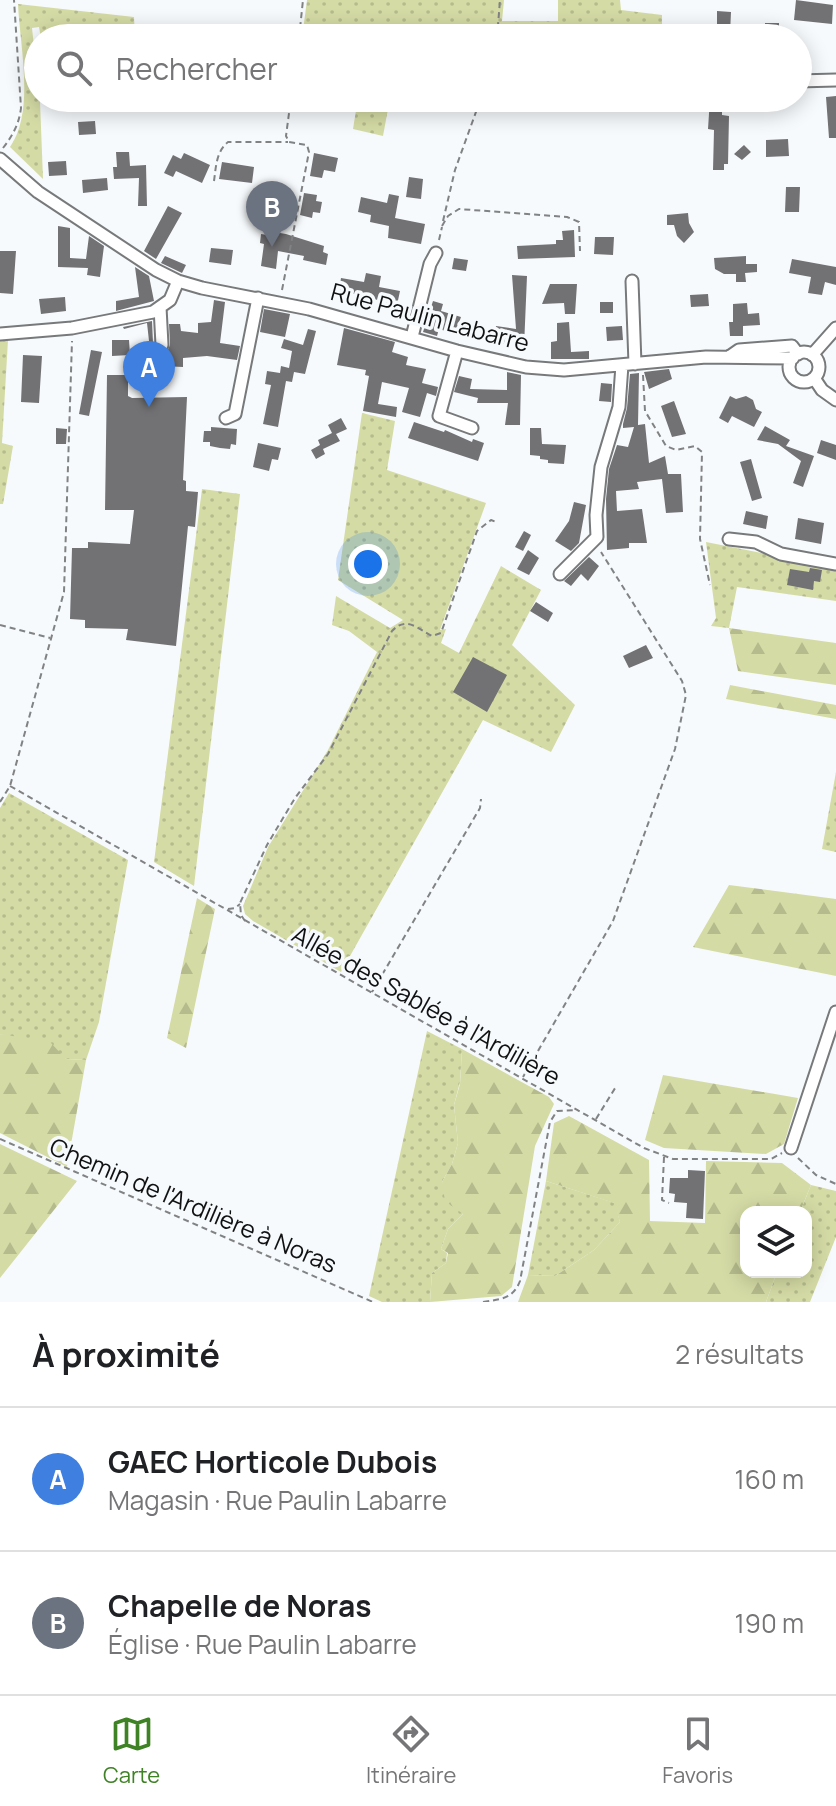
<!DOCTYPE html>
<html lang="fr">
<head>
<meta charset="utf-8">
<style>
  :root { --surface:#fff; --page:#f6f6f6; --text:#202124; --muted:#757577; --line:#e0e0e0; --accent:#3f8225 }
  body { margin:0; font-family:Manrope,sans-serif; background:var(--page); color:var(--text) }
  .controls { position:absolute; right:24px; bottom:24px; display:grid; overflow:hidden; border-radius:16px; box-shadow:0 4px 20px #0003 }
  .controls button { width:72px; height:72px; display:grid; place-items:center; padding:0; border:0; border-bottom:2px solid var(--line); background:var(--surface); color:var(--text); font:40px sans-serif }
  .you { position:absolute; left:368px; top:564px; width:28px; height:28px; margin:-20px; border:6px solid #fff; border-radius:50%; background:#1a73e8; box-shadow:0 0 0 12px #1a73e833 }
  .badge { display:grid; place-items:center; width:52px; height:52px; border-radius:50%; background:var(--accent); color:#fff; font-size:26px; font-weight:700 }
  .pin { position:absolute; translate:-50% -66px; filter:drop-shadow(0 2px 4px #0008) }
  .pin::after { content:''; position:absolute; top:42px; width:28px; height:24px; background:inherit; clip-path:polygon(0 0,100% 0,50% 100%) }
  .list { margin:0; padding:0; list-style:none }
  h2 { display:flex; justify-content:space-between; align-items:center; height:104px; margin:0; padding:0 32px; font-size:34px }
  h2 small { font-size:26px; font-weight:400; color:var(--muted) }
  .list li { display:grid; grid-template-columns:52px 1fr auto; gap:24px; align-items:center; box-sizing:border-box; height:144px; padding:0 32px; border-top:2px solid var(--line) }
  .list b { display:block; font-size:30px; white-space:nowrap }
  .list p { margin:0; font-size:26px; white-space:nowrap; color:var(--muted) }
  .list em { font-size:26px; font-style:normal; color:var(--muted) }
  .icon { flex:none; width:44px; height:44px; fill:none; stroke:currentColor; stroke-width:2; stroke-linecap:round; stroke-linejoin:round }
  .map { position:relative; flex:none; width:836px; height:1302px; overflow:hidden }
  .search { position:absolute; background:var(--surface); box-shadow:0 4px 20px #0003; left:24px; right:24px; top:24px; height:88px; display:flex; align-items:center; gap:20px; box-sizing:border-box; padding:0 28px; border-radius:44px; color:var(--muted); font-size:30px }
  .sheet { height:392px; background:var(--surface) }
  nav { display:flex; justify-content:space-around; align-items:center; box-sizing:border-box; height:112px; border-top:2px solid var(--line); background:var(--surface); font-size:22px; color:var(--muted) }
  nav a { display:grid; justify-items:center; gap:4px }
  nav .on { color:var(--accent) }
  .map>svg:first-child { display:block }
  .grass { fill:url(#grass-dots) }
  .forest { fill:url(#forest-firs) }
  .building { fill:#727275 }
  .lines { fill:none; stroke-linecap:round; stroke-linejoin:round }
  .minor-casing { stroke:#77797b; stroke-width:15 }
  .path { stroke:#808284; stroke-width:2; stroke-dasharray:6 4; stroke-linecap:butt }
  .minor { stroke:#fff; stroke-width:11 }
  .labels { text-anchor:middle; stroke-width:7; stroke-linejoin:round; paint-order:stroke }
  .street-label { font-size:24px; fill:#101112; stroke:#f7fafc }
</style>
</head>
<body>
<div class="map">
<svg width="836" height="1302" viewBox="0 0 836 1302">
  <defs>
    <pattern id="grass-dots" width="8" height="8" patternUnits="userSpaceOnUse" patternTransform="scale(2)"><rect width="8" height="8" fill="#d5dba5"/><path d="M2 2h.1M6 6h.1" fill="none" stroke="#b6bb8d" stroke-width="1.8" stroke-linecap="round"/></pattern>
    <pattern id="forest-firs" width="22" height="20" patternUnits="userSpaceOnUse" patternTransform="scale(2)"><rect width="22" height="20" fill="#d5dba5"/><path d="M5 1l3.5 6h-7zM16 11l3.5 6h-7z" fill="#b6bb8d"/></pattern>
  </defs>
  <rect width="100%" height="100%" fill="#f7fafc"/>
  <path class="grass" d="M307 0H504L502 21H558V0H620L621 10 662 15V38H302Z
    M18 4 134 17 135 38H41L39 27 32 28 40 101 43 179 10 147C35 111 20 48 18 4Z
    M358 98H390L383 136 353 129Z
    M412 98H480L474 108 411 101Z
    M0 340H8L2 443 13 446 3 504H0Z
    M362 413 395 421 387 470 486 503 440 630 446 629 441 643 459 653 501 566 541 590 512 645 575 705 551 752 483 720 341 972 253 921 245 914 243 906 268 847 328 750 377 652 349 631 332 625 336 596 390 628 403 620 338 580Z
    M202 489 240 494 194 886 154 862Z
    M706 542 836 568V601L737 587 729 628 711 626 716 618Z
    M836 772V852L822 849Z
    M9 793 128 860 99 1022 86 1060 66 1059 0 1034V808Z
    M427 1031 462 1049 460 1082 454 1105 458 1143 452 1164 442 1182 463 1214 448 1229 441 1249 447 1253 446 1263 432 1273 430 1302H382L369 1296Z
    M546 1181 615 1203 620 1222 594 1250 555 1276 528 1275Z
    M811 1185 836 1191V1237L810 1302H766L777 1272H806V1212H800Z"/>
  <path class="forest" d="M729 628 836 643V685L738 671Z
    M730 685 836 705V719L726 699Z
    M729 885 836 899V976L693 947Z
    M197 898 215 909 186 1048 167 1038Z
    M0 1034 50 1042 66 1059 86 1060 67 1167 0 1133Z
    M462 1049 549 1097 554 1104 535 1146 512 1287 501 1296 430 1302 432 1273 446 1263 448 1253 441 1249 448 1229 463 1214 445 1201 442 1182 452 1164 458 1143 454 1105 460 1084Z
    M663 1075 798 1098 784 1144 766 1154 664 1148 645 1140Z
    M569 1116 649 1160 650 1221 705 1223 706 1161 782 1163 811 1185 800 1212H746V1272H777L766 1302H518L528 1275 555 1276 594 1250 620 1222 614 1203 546 1181 554 1123Z
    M0 1144 77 1181 0 1278Z"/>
  <path class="building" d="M796 0 833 5 832 24 794 20Z
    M717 11 731 12 730 34H713V24H717Z
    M765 23H779V38H765Z
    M836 96V138H829L826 97Z
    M710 98H722V115L729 116 728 164H724V170H713L714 130 708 129Z
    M95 121 96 134 79 135 78 122Z
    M788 139 789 156 766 157V140Z
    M744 145 751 152 742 160 734 154Z
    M116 152H129L130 166 146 165 147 206H138L139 178 114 179 113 167H117Z
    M184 153 210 165 202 183 176 171 173 177 164 173 173 155 181 159Z
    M314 153 338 158 335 172 324 170 322 178 310 176Z
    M66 161 67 175 49 176 48 162Z
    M222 162 254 167 252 183 219 179Z
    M409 177 423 179 421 199 406 197Z
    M107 178 108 190 83 193 82 180Z
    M786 187H800L799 212H785Z
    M304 193 317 195 316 201 322 202 320 213 313 212 312 218 300 215Z
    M389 194 399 196 395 218 425 224 421 244 388 238 389 226 370 222 371 215 358 212 361 197 387 203Z
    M168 206 182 213 156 259 144 251Z
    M688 213 689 223 694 232 684 243 677 236 674 225H667V215Z
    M58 226 70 228V258L86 259 89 236 104 246 100 277 87 275 88 268 58 267Z
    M574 230 575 257 518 259 517 246 556 244V240H563L562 231Z
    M268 231 286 234 324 246 323 252 328 254 326 265 303 260 304 256 278 251 276 269 261 266 264 244 260 243 261 234 267 235Z
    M595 237H614L613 255 594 254Z
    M211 248 233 250 231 265 209 262Z
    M0 251H16L13 294 0 293Z
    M165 256 186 265 182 273 161 263Z
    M746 256V264H757V272L745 273 746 282H736V274H724L715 269 714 258Z
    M454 258 468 260 466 271 452 269Z
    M792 259 836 267V285L825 282 822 295 808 293 811 277 789 273Z
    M135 267 149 276 154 301 116 311V301L139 297Z
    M366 273 381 276 379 287 400 291 397 305 339 290 341 278 364 282Z
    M512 275 527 276 524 347 493 342 496 326 516 329Z
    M550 284H577L575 314H565L564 303 542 304Z
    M708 294 709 306 691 307 690 295Z
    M65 297 66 311 41 314 39 299Z
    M214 300 225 302 220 343 240 346 237 360 207 356 183 358V367L161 366 170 345 169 324H180L181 331 198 333V323L211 322Z
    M433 301 443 304 441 311 461 317 455 334 439 329 437 336 423 332Z
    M600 302H613V313H600Z
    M747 303 748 314 759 313 760 325 743 326V336H730L729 322H733V304Z
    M264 309 290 314 285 337 260 332Z
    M152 321 153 343 146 359V342L149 341 147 323 124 329 123 327Z
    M569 322 571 352 589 351V359H551V342L557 341V323Z
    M622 326 623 340 607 341 606 327Z
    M344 328 395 342 392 352 408 357 406 365 426 369 422 383 438 387 436 396 427 393 420 417 402 412 409 388 382 382 378 404 397 407 396 417 363 411 369 376 365 375 366 370 337 365Z
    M308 329 316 331 305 374 294 372 292 382 286 381 278 427 263 424 271 385 265 384 267 371 280 373 281 366 289 368 292 351 281 348 284 339 303 345Z
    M112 340H129L130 355 112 356Z
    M91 350 102 352 89 416 79 414Z
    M23 355 42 356 39 403 21 402Z
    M669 369 672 379 649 389 644 372Z
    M507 372 521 375 520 425H505L508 403H477L478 398 454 392 459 376 472 379 470 389 507 390Z
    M639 373 638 425 645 424 649 463 665 456 668 474H681L683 512 666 513 662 479 637 482 639 489 616 491 617 511 642 509 647 543H629V548L607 550 606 499 609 469 617 445 628 447 634 427 623 428V424L627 408 630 374Z
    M107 375H128V396L132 398 187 397 183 480 186 481V491L198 492 195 527 188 526 176 646 126 640 128 629 85 628V620L70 619 72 548H88V542L130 544 134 510H105Z
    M601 383 612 384 611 402 599 401Z
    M730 396 736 399 746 396 753 400 756 409 762 412 754 427 732 416 728 423 719 418Z
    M674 401 686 434 672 437 661 406Z
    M341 418 347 429 336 434 340 441 323 449 325 454 316 459 311 450 320 445 318 440 332 433 328 425Z
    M414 422 444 432 445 430 472 442 473 439 484 443 478 461 408 438Z
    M765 426 790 440 786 446 814 456 803 487 793 483 801 461 778 444 757 440Z
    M211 427 237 429 236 445 231 444 230 449 220 448 210 446V442H203L204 431H211Z
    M56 428 67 429 66 444H56Z
    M530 428H541L542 444 566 445 564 464 548 463V460L540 459V456L530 455Z
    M821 440 836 445V460L817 453Z
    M258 443 281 448 278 460 272 459 269 471 253 467Z
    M751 459 762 498 752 501 740 462Z
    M574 502 586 505 579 543 571 551 555 541 569 521Z
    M746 511 768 516 766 529 743 524Z
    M798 518 824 523 821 544 795 539Z
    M524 531 531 535 523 551 515 547Z
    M528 550 539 558 529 575 517 569Z
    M589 557 599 566 588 581 581 574 571 586 564 581Z
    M810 568 822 570 820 582 814 581 813 590 787 585 790 569 809 572Z
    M536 602 553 613 548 622 530 611Z
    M646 645 653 658 629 668 623 656Z
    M473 657 507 675 487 712 453 692Z
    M688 1170 705 1171 703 1219 686 1218 687 1203 674 1202 675 1194 669 1193 670 1178H688Z"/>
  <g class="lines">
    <defs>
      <path id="minor" d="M798 81 836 80
        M0 159 38 192 156 270 178 281 202 288 309 309 457 351 526 367 564 370 706 357 793 358
        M632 281 635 364
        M0 334 72 328 153 312 170 300 178 281
        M412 337 430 264 436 253
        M457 351 439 416 472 428
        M789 367a15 15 0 1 1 30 0a15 15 0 1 1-30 0Z
        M812 355 836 328
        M729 357 739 350 792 346 798 354
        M814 378 822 390 836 400
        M145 381 162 345 160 307
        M226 418 235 414 258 298
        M729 539 756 542 781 554 836 564
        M560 574 597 537 596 515 601 467 619 407 622 365
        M791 1148 836 1012"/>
    </defs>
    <use href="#minor" class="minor-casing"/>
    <path class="path" d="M299 38 303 0
      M497 38 500 0
      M3 148C13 135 19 124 21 108L14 0
      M214 181C216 167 216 152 228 142H288
      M443 221 455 170 481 98
      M442 226 448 216 459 209 567 217 579 222 580 251
      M439 240 442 227
      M282 290 309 152 307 145 289 142 286 136 291 98
      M643 375 645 411 666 446 676 450 695 446 702 452 700 539 710 585
      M0 625 50 638
      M10 786 644 1148 673 1159H771L782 1153
      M0 802 10 786 64 592 72 341
      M228 909 235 908 240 904
      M245 921 241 915 240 903 267 845 295 798 328 754 392 631C406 616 417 628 432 636L441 633 477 531 491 520 496 522
      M372 992 480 808 481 799
      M523 1077 613 921 675 749 686 695 682 681 601 552
      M596 1119 617 1085
      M0 1139 373 1302
      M664 1157 662 1200 669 1203
      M798 1158 816 1175 836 1184
      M483 1302C501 1299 513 1299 520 1281L550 1122 557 1111 578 1110"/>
    <use href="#minor" class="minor"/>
  </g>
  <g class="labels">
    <g class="street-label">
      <text transform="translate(430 318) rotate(15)" y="8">Rue Paulin Labarre</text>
      <text transform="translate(426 1006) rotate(29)" y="8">Allée des Sablée à l'Ardilière</text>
      <text transform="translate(193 1206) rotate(23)" y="8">Chemin de l'Ardilière à Noras</text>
    </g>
  </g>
</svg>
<div class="controls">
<button><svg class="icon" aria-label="layers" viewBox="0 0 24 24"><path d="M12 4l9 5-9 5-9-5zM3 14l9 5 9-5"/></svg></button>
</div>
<div class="you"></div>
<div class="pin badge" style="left:149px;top:407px;background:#3f7fe0">A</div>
<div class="pin badge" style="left:272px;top:247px;background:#6b7280">B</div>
<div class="search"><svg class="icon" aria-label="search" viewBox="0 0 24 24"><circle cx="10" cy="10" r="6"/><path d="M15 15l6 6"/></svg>Rechercher</div>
</div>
<section class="sheet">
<h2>À proximité<small>2 résultats</small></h2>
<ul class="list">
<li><span class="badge" style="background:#3f7fe0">A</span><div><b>GAEC Horticole Dubois</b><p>Magasin · Rue Paulin Labarre</p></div><em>160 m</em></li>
<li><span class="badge" style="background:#6b7280">B</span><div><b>Chapelle de Noras</b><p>Église · Rue Paulin Labarre</p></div><em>190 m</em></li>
</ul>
</section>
<nav>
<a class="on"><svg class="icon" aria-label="map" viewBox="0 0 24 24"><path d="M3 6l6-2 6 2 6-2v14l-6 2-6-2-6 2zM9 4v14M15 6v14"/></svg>Carte</a>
<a><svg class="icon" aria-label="directions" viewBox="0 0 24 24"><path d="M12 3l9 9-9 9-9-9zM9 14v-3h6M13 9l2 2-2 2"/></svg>Itinéraire</a>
<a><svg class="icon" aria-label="saved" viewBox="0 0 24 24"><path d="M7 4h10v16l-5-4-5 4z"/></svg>Favoris</a>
</nav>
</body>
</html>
